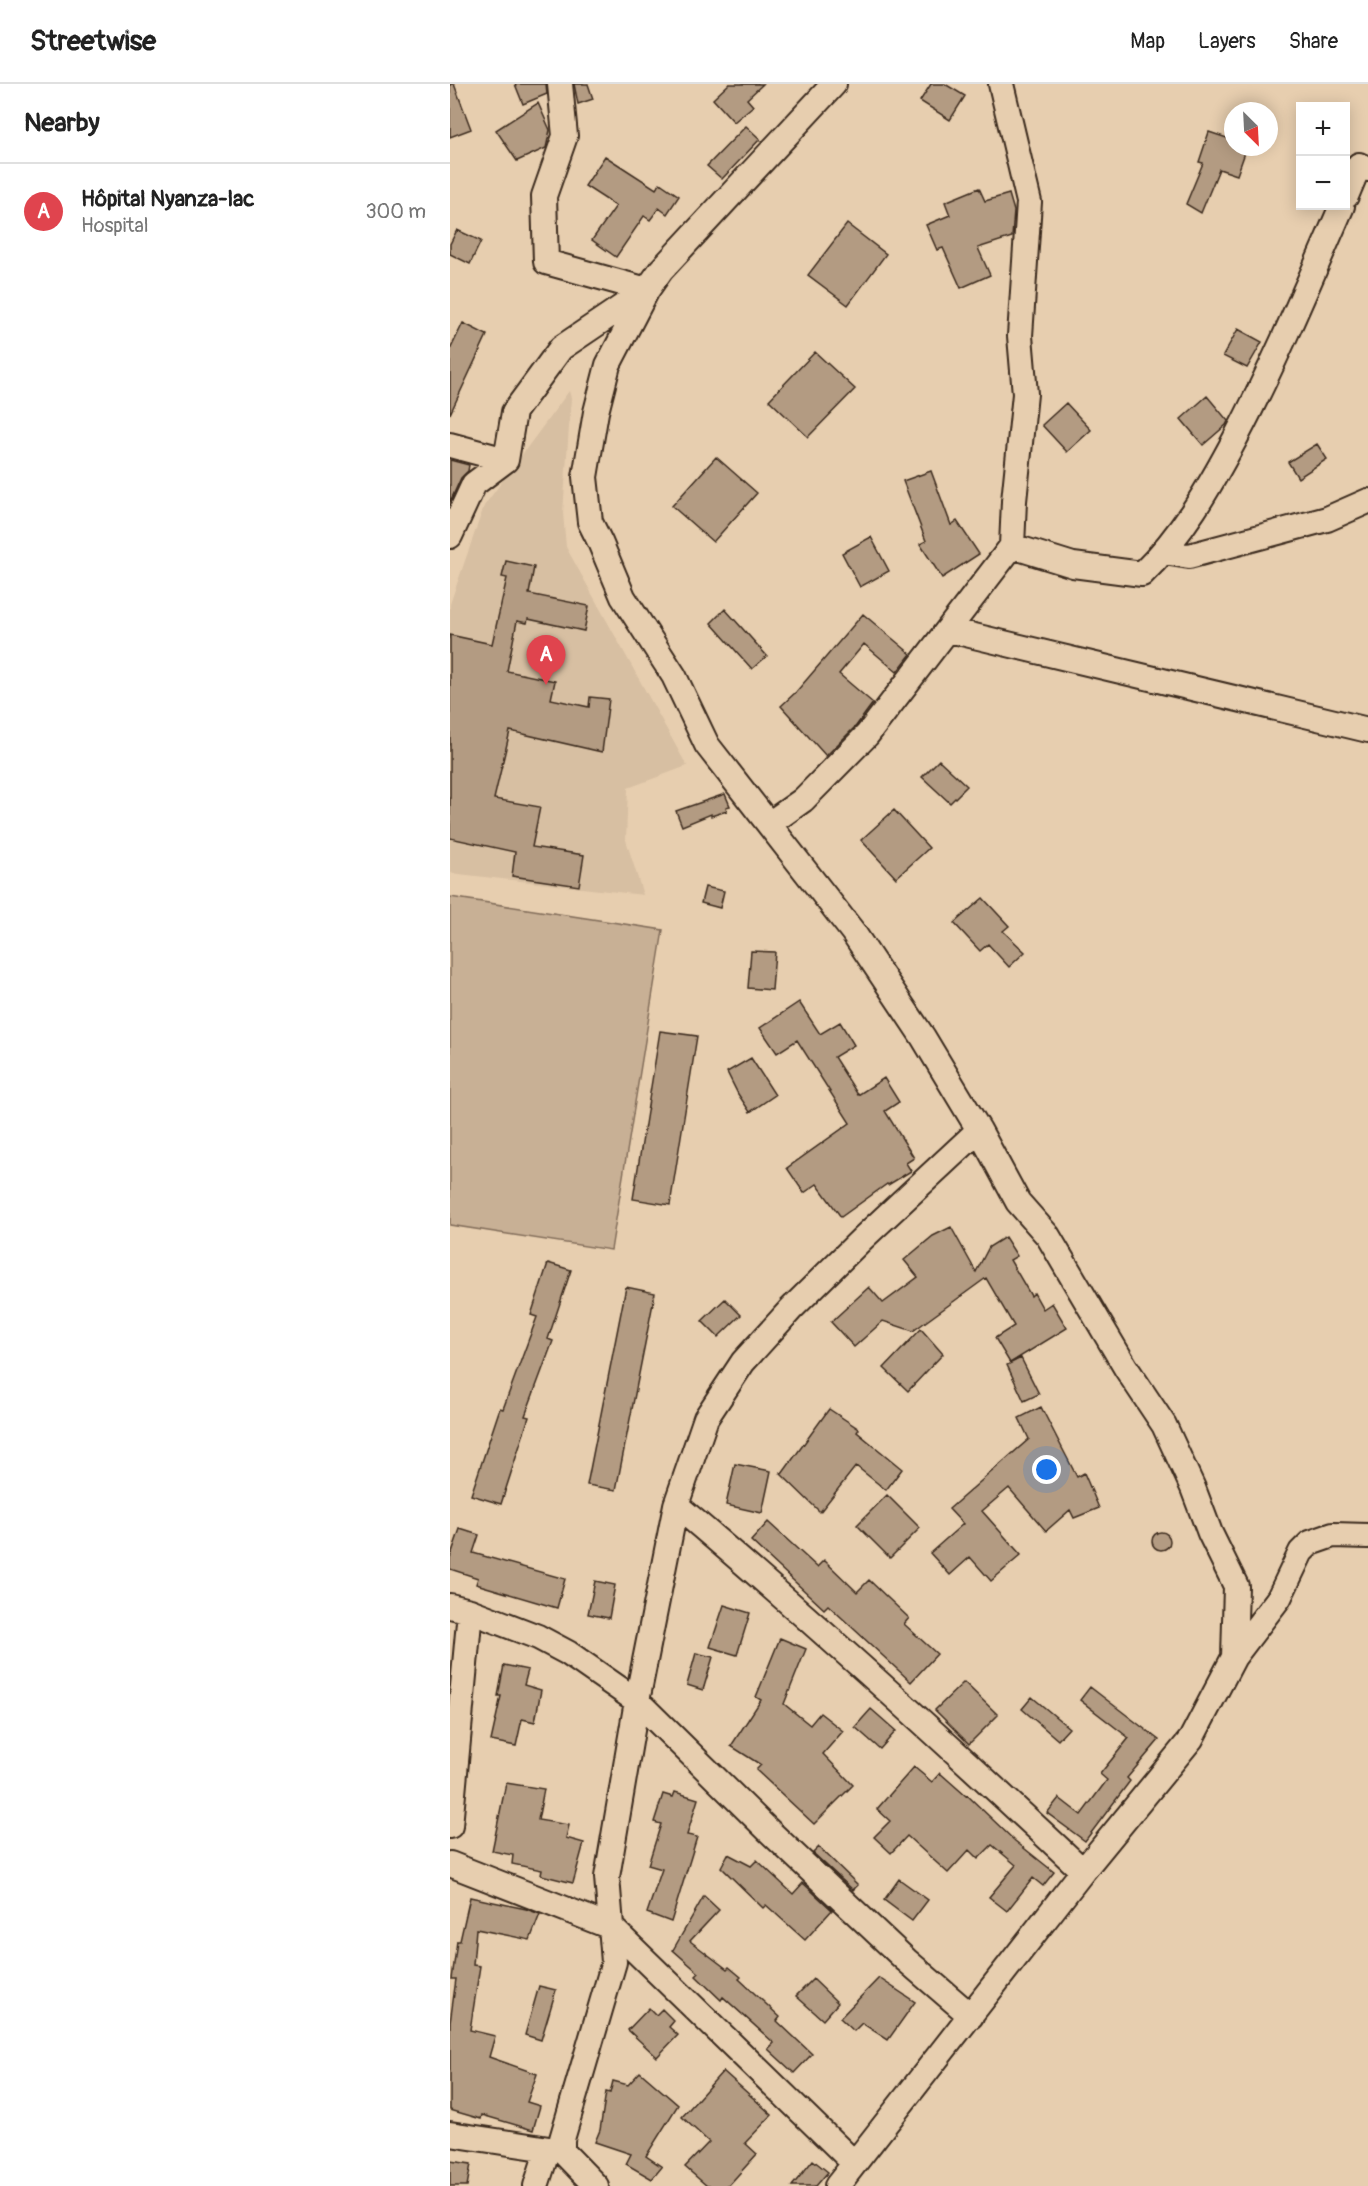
<!DOCTYPE html>
<html lang="en">
<head>
<meta charset="utf-8">
<style>
  :root { --surface:#fff; --page:#f2f2f2; --text:#222; --muted:#767676; --line:#e0e0e0; --accent:#db2777 }
  body { margin:0; font-family:Pangolin,sans-serif; background:var(--page); color:var(--text) }
  .controls { position:absolute; right:18px; top:18px; display:grid; overflow:hidden; border-radius:0px; box-shadow:0 3px 15px #0003 }
  .controls button { width:54px; height:54px; display:grid; place-items:center; padding:0; border:0; border-bottom:2px solid var(--line); background:var(--surface); color:var(--text); font:30px sans-serif }
  .compass { position:absolute; left:774px; top:18px; width:54px; height:54px; border-radius:50%; background:var(--surface); box-shadow:0 3px 15px #0003; rotate:156deg }
  .you { position:absolute; left:597px; top:1386px; width:21px; height:21px; margin:-15px; border:4px solid #fff; border-radius:50%; background:#1a73e8; box-shadow:0 0 0 9px #1a73e833 }
  .badge { display:grid; place-items:center; width:39px; height:39px; border-radius:50%; background:var(--accent); color:#fff; font-size:20px; font-weight:700 }
  .pin { position:absolute; translate:-50% -50px; filter:drop-shadow(0 2px 3px #0008) }
  .pin::after { content:''; position:absolute; top:32px; width:21px; height:18px; background:inherit; clip-path:polygon(0 0,100% 0,50% 100%) }
  .list { margin:0; padding:0; list-style:none }
  h2 { display:flex; justify-content:space-between; align-items:center; height:78px; margin:0; padding:0 24px; font-size:26px }
  h2 small { font-size:20px; font-weight:400; color:var(--muted) }
  .list li { display:grid; grid-template-columns:39px 1fr auto; gap:18px; align-items:center; box-sizing:border-box; height:96px; padding:0 24px; border-top:2px solid var(--line) }
  .list b { display:block; font-size:22px; white-space:nowrap }
  .list p { margin:0; font-size:20px; white-space:nowrap; color:var(--muted) }
  .list em { font-size:20px; font-style:normal; color:var(--muted) }
  .map { position:relative; flex:none; width:918px; height:2102px; overflow:hidden }
  header { display:flex; align-items:center; gap:36px; box-sizing:border-box; height:84px; padding:0 30px; background:var(--surface); border-bottom:2px solid var(--line) }
  header strong { font-size:28px }
  nav { display:flex; gap:33px; margin-inline-start:auto; font-size:21px }
  main { display:flex }
  aside { flex:1; background:var(--surface) }
  .map>svg:first-child { display:block }
  .built { fill:#d7bfa2 }
  .green { fill:#c8b095; stroke:#826d5a; stroke-width:1.5 }
  .building { fill:#b39b82; stroke:#3b2a1e; stroke-width:1.5 }
  .lines { fill:none; stroke-linecap:round; stroke-linejoin:round }
  .minor-casing { stroke:#3b2a1e; stroke-width:28 }
  .minor { stroke:#e7ceaf; stroke-width:24 }
</style>
</head>
<body>
<header>
<strong>Streetwise</strong>
<nav><a>Map</a><a>Layers</a><a>Share</a></nav>
</header>
<main>
<aside>
<h2>Nearby<small></small></h2>
<ul class="list">
<li><span class="badge" style="background:#e0444e">A</span><div><b>Hôpital Nyanza-lac</b><p>Hospital</p></div><em>300 m</em></li>
</ul>
</aside>
<div class="map">
<svg width="918" height="2102" viewBox="0 0 918 2102">
  <rect width="100%" height="100%" fill="#e7ceaf"/>
  <filter id="ink" filterUnits="userSpaceOnUse"><feTurbulence type="fractalNoise" baseFrequency=".0167" numOctaves="2"/><feDisplacementMap in="SourceGraphic" scale="12" xChannelSelector="R" yChannelSelector="G"/><feConvolveMatrix kernelMatrix="1 2 1 2 8 2 1 2 1" color-interpolation-filters="sRGB"/></filter>
  <g filter="url(#ink)">
    <path class="built" d="M119 307 121 314 113 429 116 463 237 682 178 704 176 756 193 811 0 789V520L34 422Z"/>
    <path class="green" d="M0 813 213 846 161 1166 0 1141Z"/>
    <path class="building" d="M0 0H4L21 45 0 53Z
      M65 0H96L97 10 73 20Z
      M124 0H138L143 15 128 20Z
      M279 0H313L297 15 303 22 284 38 263 15Z
      M481 0H495L515 12 500 36 470 17Z
      M88 19 100 46 96 64 67 77 46 46Z
      M296 42 310 55 272 95 257 82Z
      M759 48 783 56V63H797L787 91 769 85 751 129 736 120 753 79 749 78Z
      M155 72 206 105 210 99 229 112 217 130 209 124 200 136 194 132 166 173 142 156 166 122 135 102Z
      M529 104 535 117 559 110 564 127 562 153 528 164 540 191 511 204 493 164 487 166 476 141 500 131 495 118Z
      M397 140 436 170 398 221 358 191Z
      M7 146 31 157 20 180 0 170V160Z
      M13 239 37 251 0 330V266Z
      M788 245 812 258 797 284 773 272Z
      M365 268 405 305 358 353 319 316Z
      M757 312 778 337 776 341 753 361 731 335Z
      M616 319 641 346 617 368 592 341Z
      M867 360 877 375 848 394 838 378Z
      M266 373 307 409 263 458 222 422Z
      M0 376 19 381 18 387 11 394 0 418Z
      M481 387 501 441 507 437 529 470 492 494 470 460 476 457 453 397Z
      M421 453 439 487 410 503 392 469Z
      M56 477 84 483 79 510 139 522 134 547 78 535 77 539 67 537 57 587 105 597 101 615 139 623 140 613 159 615 152 668 60 647 44 715 90 723 82 763 134 771 129 802 62 792 65 768 0 754V551L42 560 57 494 52 493Z
      M275 525 317 572 302 585 261 539Z
      M413 530 461 570 447 588 414 560 389 590 423 619 406 642 376 672 331 622 346 608Z
      M489 676 517 702 500 719 472 693Z
      M275 710 280 722 276 723 277 727 261 732V730L232 742 226 727Z
      M444 726 479 764 446 794 411 756Z
      M255 803 274 807 270 824 251 819Z
      M533 814 559 842 553 847 575 868 559 883 538 860 530 867 504 839Z
      M301 867 325 868 322 906 298 904Z
      M349 918 370 950 390 938 404 961 384 973 408 1011 434 994 449 1018 435 1027 464 1074 456 1079 461 1087 438 1101 437 1100 391 1133 367 1100 354 1109 337 1084 400 1039 347 956 327 969 310 944Z
      M210 947 247 952 220 1121 183 1115Z
      M301 974 325 1011 300 1028 288 1010 277 988Z
      M501 1143 526 1188 539 1163 555 1153 567 1172 560 1176 581 1212 584 1209 593 1225 602 1219 617 1244 560 1279 545 1254 564 1242 536 1194 463 1247 433 1237 404 1263 381 1238 419 1203 433 1219 468 1193 454 1176 483 1152Z
      M98 1179 121 1186 98 1255 103 1257 75 1332 79 1333 51 1420 21 1411 50 1324 53 1325 87 1233 81 1231Z
      M176 1203 205 1209 166 1406 137 1401Z
      M275 1215 291 1231 268 1253 252 1237Z
      M471 1245 493 1270 458 1307 434 1284Z
      M571 1274 589 1310 574 1317 557 1281Z
      M591 1323 627 1393 634 1389 649 1424 624 1434 620 1426 596 1447 559 1404 532 1427 571 1471 541 1497 520 1473 500 1491 480 1469 513 1440 499 1425 579 1355 569 1334Z
      M379 1325 409 1345 407 1348 452 1385 436 1406 406 1382 370 1428 330 1389 332 1390Z
      M285 1380 321 1387 312 1429 276 1421Z
      M437 1411 470 1444 440 1474 407 1441Z
      M318 1438 367 1483 374 1476 407 1508 419 1496 459 1534 454 1540 487 1570 461 1598 378 1521 374 1525 301 1457Z
      M10 1445 29 1451 23 1469 115 1495 107 1524 26 1500 28 1494 0 1485V1474Z
      M702 1457a9 9 0 1 1 18 0a9 9 0 1 1-18 0Z
      M145 1497 165 1501 159 1534 138 1530Z
      M274 1521 300 1529 287 1571 260 1563Z
      M330 1554 356 1565 334 1620 360 1641 370 1629 393 1647 373 1670 403 1701 364 1740 306 1686 311 1681 281 1662 311 1616 306 1613Z
      M246 1569 263 1573 253 1606 237 1601Z
      M54 1581 78 1586 74 1601 91 1606 85 1638 72 1635 66 1662 41 1657 51 1612H48Z
      M514 1598 548 1631 519 1660 485 1626Z
      M640 1603 709 1656 677 1694 680 1697 635 1757 597 1729 609 1714 631 1731 657 1696 650 1690 679 1654 630 1616Z
      M582 1613 619 1644 608 1656 572 1625Z
      M421 1625 446 1647 430 1665 405 1643Z
      M464 1683 482 1698 490 1689 516 1712 517 1711 565 1757 604 1788 593 1802 583 1794 557 1827 539 1813 566 1781 542 1761 528 1775 519 1766 498 1789 457 1752 441 1769 424 1753 440 1737 427 1725Z
      M56 1699 94 1705 88 1736 119 1741 116 1754 134 1759 123 1799 91 1791 92 1786 62 1780 63 1771 42 1767Z
      M225 1708 248 1715 237 1751 247 1753 221 1838 197 1829 212 1785 198 1781 211 1740 204 1738 213 1710 223 1713Z
      M369 1763 408 1801 403 1806 363 1769Z
      M278 1770 301 1782 307 1776 343 1810 353 1799 382 1826 355 1856 316 1821 313 1824 271 1783Z
      M449 1795 478 1816 462 1837 434 1816Z
      M254 1812 269 1826 240 1857 277 1885 279 1883 291 1893 289 1895 330 1933 327 1937 362 1970 344 1989 318 1965 324 1959 273 1913 271 1916 246 1892 249 1889 223 1866Z
      M20 1813 76 1825 90 1830 80 1856 26 1845 23 1881 30 1882 20 1946 45 1952 39 1973 87 1990 77 2018 90 2022 83 2046 32 2031 31 2035 0 2026V1939L6 1895H2L7 1857H10Z
      M429 1894 465 1918 438 1956 412 1939 404 1947 390 1934Z
      M363 1895 388 1919 373 1936 346 1912Z
      M89 1902 106 1906 91 1956 75 1951Z
      M199 1924 206 1931 212 1925 224 1937 219 1943 228 1951 207 1973 178 1946Z
      M273 1987 322 2031 295 2059 307 2070 278 2102H257L235 2083 259 2058 232 2033Z
      M190 1988 228 2021 196 2072 212 2083 202 2095 176 2080 181 2070 145 2058 150 2046 156 2008 160 2009 163 1997 178 2001Z
      M363 2076 378 2088 366 2102H342Z
      M0 2077 21 2080 17 2102H0Z"/>
    <g class="lines">
      <defs>
        <path id="minor" d="M110 0 115 52 94 112 96 178 197 206 158 281 146 328 135 393 140 438 150 458 173 513 224 592 257 661 403 848 473 953 529 1046 568 1118 598 1152 676 1284 714 1341 743 1404 760 1449 786 1502 784 1573 741 1655 633 1787 387 2102
          M551 0 579 118 570 252 575 310 564 417 562 462 623 481 692 490C732 451 759 404 785 355 825 279 858 200 892 122
          M896 112 909 81 918 85
          M0 361 56 376
          M0 452 24 400 56 376 64 328 111 264 197 206 211 186 384 0
          M714 468 739 472 877 435 918 417
          M499 546 918 646
          M319 740 353 716 417 651 562 462
          M226 1421C366 1539 500 1662 633 1787
          M0 1522 20 1527 88 1553 118 1569 187 1617 318 1746 456 1876 521 1932
          M784 1573 829 1514 851 1468 860 1459 883 1451 918 1452
          M0 1742 20 1527
          M0 1780 161 1843 404 2079
          M0 2050 112 2067
          M86 2102 98 2065
          M146 2102 112 2067V2055L164 1878 157 1793 187 1617 226 1421 256 1334 293 1278 341 1225 413 1154 529 1046"/>
      </defs>
      <use href="#minor" class="minor-casing"/>
      <use href="#minor" class="minor"/>
    </g>
  </g>
</svg>
<div class="controls">
<button>+</button>
<button>−</button>
</div>
<svg class="compass" viewBox="-18 -18 36 36"><path d="M0-13l5 13h-10z" fill="#e53935"/><path d="M0 13l5-13h-10z" fill="#767676"/></svg>
<div class="you"></div>
<div class="pin badge" style="left:96px;top:601px;background:#e0444e">A</div>
</div>
</main>
</body>
</html>
